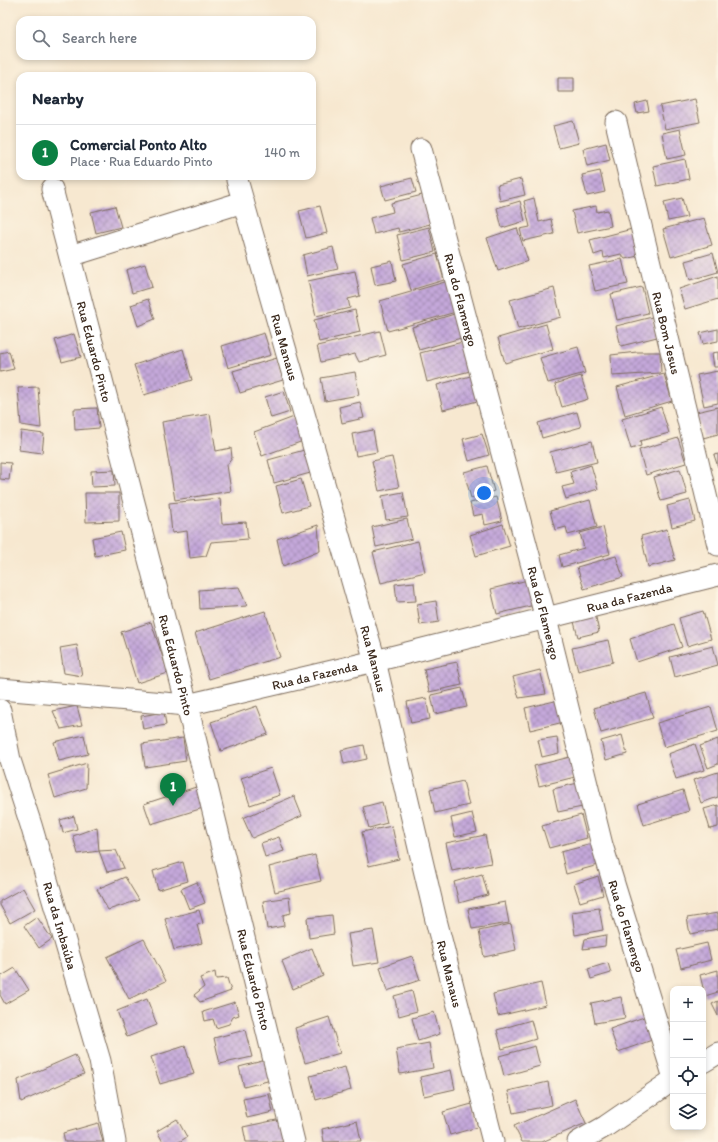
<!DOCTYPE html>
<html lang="en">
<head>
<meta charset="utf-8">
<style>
  :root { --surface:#fff; --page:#f2f2f3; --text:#1f2937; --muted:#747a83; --line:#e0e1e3; --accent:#0b8043 }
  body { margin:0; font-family:Itim,sans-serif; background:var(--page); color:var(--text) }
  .controls { position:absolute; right:12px; bottom:12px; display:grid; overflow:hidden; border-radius:8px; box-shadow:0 2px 6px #0003 }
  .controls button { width:36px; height:36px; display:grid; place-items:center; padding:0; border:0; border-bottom:1px solid var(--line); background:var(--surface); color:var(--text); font:20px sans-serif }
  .you { position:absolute; left:484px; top:493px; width:14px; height:14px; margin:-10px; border:3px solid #fff; border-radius:50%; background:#1a73e8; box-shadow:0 0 0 6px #1a73e833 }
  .badge { display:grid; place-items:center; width:26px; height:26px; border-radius:50%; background:var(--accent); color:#fff; font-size:13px; font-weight:700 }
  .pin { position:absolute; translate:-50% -33px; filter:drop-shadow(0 1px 2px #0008) }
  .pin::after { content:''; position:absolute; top:21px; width:14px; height:12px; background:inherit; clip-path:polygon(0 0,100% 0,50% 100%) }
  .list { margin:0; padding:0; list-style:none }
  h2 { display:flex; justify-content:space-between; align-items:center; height:52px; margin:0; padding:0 16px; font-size:17px }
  h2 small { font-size:13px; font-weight:400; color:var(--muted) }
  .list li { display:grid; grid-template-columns:26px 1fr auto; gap:12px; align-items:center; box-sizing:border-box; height:56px; padding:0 16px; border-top:1px solid var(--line) }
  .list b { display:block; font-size:15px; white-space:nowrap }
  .list p { margin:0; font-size:13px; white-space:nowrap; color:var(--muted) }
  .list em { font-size:13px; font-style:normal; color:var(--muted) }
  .icon { flex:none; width:22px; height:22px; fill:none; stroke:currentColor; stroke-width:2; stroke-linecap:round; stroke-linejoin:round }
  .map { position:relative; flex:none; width:718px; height:1142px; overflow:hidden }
  .search { position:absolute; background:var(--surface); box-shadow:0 2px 6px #0003; left:16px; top:16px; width:300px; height:44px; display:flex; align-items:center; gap:10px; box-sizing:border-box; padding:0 14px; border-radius:12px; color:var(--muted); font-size:15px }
  .panel { position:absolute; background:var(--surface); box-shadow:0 2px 6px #0003; left:16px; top:72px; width:300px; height:108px; border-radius:12px }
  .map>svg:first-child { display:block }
  .building { fill:url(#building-cross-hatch) }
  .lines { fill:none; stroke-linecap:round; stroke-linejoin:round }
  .minor-casing { stroke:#7d6c5c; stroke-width:23 }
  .minor { stroke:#fff; stroke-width:21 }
  .labels { text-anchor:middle; stroke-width:3; stroke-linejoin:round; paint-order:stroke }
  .street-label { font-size:13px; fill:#3b2a1e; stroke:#fcf5e5 }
</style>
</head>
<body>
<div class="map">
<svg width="718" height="1142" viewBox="0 0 718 1142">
  <defs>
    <pattern id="building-cross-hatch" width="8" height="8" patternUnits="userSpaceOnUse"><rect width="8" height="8" fill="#c4a8da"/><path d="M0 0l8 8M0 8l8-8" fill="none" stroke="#a089b0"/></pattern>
  </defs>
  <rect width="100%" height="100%" fill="#fcf5e5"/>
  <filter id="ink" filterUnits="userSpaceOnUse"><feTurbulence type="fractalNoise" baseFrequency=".025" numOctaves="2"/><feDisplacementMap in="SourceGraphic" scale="8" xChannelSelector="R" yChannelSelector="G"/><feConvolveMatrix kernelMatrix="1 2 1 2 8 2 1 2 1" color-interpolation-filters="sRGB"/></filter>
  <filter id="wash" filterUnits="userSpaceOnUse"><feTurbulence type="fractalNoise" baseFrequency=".012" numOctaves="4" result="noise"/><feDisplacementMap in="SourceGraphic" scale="16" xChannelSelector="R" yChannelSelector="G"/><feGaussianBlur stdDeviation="0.9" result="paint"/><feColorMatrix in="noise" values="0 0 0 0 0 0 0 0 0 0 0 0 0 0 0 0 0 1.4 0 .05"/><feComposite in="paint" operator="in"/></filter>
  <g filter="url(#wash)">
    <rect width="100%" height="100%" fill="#f7e8d0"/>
    <g id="blocks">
      <path class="building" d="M558 78H574V92H558Z
        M695 99 700 122 665 129 660 106Z
        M647 101 649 111 637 113 635 104Z
        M573 121 579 143 559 148 553 126Z
        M680 129 686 155 667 159 662 133Z
        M606 143 610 160 587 166 583 149Z
        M685 159 689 179 657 186 653 166Z
        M600 171 605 192 587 196 582 175Z
        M412 178 416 192 385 200 381 186Z
        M521 179 525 195 500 201 497 185Z
        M426 194 434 223 399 232 398 228 374 234 370 218 393 212 391 203Z
        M534 198 539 222 551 219 554 234 523 241 520 229 530 227 524 201Z
        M682 198 687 217 668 221 664 202Z
        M520 201 525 221 502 228 497 208Z
        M115 206 121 227 96 233 91 212Z
        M320 206 327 233 306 238 299 211Z
        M596 206 597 212 608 210 611 226 577 233 572 211Z
        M704 218 712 245 671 257 663 229Z
        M429 227 435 252 403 260 397 235Z
        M517 228 528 261 498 271 487 238Z
        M632 229 638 256 625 259 621 254 604 258 603 252 594 255 590 240Z
        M333 247 338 269 307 276 303 255Z
        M713 253 718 272 690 280 685 261Z
        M437 254 444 280 411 290 403 264Z
        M622 259 628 284 595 291 589 266Z
        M392 261 396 281 375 285 371 266Z
        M145 264 152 287 132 293 126 270Z
        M355 271 360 296 348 299 350 308 316 316 308 281Z
        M718 276V299L685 309 679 289Z
        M455 279 463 310 388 331 380 301Z
        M642 287 648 313 617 320 611 294Z
        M554 288 561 317 518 329 510 300Z
        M148 299 155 319 138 326 131 305Z
        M355 310 360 332 319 342 314 320Z
        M461 312 468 336 419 350 412 327Z
        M652 317 657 337 621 346 616 326Z
        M546 324 553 349 505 363 498 338Z
        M718 329V341L703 344 700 333Z
        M380 331 386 355 359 362 355 354 321 362 317 346Z
        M264 333 271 355 228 368 222 346Z
        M74 334 81 357 62 362 55 340Z
        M470 340 478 369 427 382 420 353Z
        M578 347 585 373 548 383 540 358Z
        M183 349 192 380 144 395 134 365Z
        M9 351 14 369 0 372V353Z
        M637 352H660L661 373 612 376 611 355Z
        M718 352V367H714L712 353Z
        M277 358 283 380 240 393 233 371Z
        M718 371V403L704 406 697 375Z
        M355 372 359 395 325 401 321 378Z
        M478 374 485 399 443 410 437 385Z
        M664 374 672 401 625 415 617 387Z
        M581 376 588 399 562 407 555 384Z
        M38 387 41 428 21 425 18 388Z
        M284 391 290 412 271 418 265 397Z
        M360 402 364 418 342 423 339 407Z
        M661 407 669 433 640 441 641 446 631 449 622 419Z
        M718 407V434L703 438 696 412Z
        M97 408 99 428 75 430 74 409Z
        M577 412 581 427 542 438 538 423Z
        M210 414 216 451 231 448 232 458 227 465 231 491 175 500 162 422Z
        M294 417 303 441 262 456 254 432Z
        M373 430 377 452 356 456 352 434Z
        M21 431 44 434 42 453 19 450Z
        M482 434 489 455 469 461 463 439Z
        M678 438 686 463 646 475 639 450Z
        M592 441 597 462 556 472 550 452Z
        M308 449 314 472 274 483 268 460Z
        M718 454V467L714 455Z
        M392 457 399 487 379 491 372 461Z
        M0 462 11 463 9 480 0 479Z
        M591 465 598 489 566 499 562 487 574 484 570 472Z
        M487 466 494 491 471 498 464 472Z
        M680 469 687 494 661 501 654 477Z
        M114 470 115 486 92 487 91 471Z
        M301 479 309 506 283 513 276 486Z
        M403 492 408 517 386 520 382 496Z
        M85 493H119V521L86 522Z
        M496 497 502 521 485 525 483 514 473 516 470 503Z
        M220 498 222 524 246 522 248 539 211 542 206 556 190 558 187 531 172 533 169 503Z
        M590 500 597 527 568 535 566 527 555 530 550 511Z
        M690 500 695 521 672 527 667 506Z
        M407 519 412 539 376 547 372 527Z
        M503 524 510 546 476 556 470 535Z
        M318 525 320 551 283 566 277 539Z
        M603 527 610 554 562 567 559 555 584 548 580 533Z
        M667 529 675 560 648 567 641 536Z
        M121 532 125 550 95 556 92 538Z
        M418 541 425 572 381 583 373 552Z
        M616 556 623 577 584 589 577 567Z
        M532 579 539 604 497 614 491 589Z
        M414 582 416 601 397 602 395 584Z
        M239 587 247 606 200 609 199 590Z
        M436 601 439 622 420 625 417 604Z
        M265 611 280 657 209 679 195 633Z
        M703 611 711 639 687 646 679 618Z
        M595 613 599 632 578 637 573 618Z
        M151 622 168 673 137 683 121 632Z
        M674 624 682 647 637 662 630 639Z
        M608 640 613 662 578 671 572 648Z
        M77 645 82 676 64 673 60 648Z
        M713 646 718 665 675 677 670 657Z
        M457 662 462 685 429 692 424 669Z
        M540 670 546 694 519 698 513 677Z
        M462 688 467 707 435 714 431 695Z
        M646 693 653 718 601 733 594 708Z
        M426 698 430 719 411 723 407 702Z
        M559 700 564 722 530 730 525 708Z
        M77 706 82 725 61 729 53 711Z
        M257 706 268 734 221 751 211 722Z
        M711 707 718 731 664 747 657 723Z
        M164 712 166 725 143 729 141 716Z
        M84 735 88 754 59 761 54 742Z
        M622 735 627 754 606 760 601 741Z
        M557 737 559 753 542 757 538 740Z
        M183 738 186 761 145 767 142 744Z
        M718 739V764L708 768 700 746Z
        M695 744 704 770 676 779 668 754Z
        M364 745 367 759 344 764 341 750Z
        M574 756 579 776 539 786 534 766Z
        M87 763 86 788 55 798 48 775Z
        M271 768 280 795 250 805 241 778Z
        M718 772V797L701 803 693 780Z
        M463 781 469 805 435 813 430 789Z
        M582 782 587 806 558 812 553 789Z
        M196 787 203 808 151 824 144 804Z
        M683 790 689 811 644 825 638 804Z
        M294 796 302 816 252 838 243 818Z
        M382 802 387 823 369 828 363 807Z
        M718 805V827L710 829 704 809Z
        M472 813 477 832 455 837 451 818Z
        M581 815 587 838 549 848 542 826Z
        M74 816 77 829 63 833 60 820Z
        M392 826 399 859 369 866 362 832Z
        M97 827 99 851 78 854 73 836Z
        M485 835 491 863 452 871 446 843Z
        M279 837 284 851 265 857 261 843Z
        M596 843 602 864 566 874 561 852Z
        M116 850 124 868 107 872 99 851Z
        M315 855 321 881 275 892 269 867Z
        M183 862 188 881 158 890 153 871Z
        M482 874 488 895 459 903 454 882Z
        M598 876 603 895 580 902 574 884Z
        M125 877 139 900 108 910 97 889Z
        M197 882 205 903 189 909 181 889Z
        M23 888 35 909 10 923 0 905V901Z
        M289 897 291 913 283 915 284 926 267 929 263 901Z
        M505 902 509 923 472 929 468 909Z
        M599 908 603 930 575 935 572 912Z
        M199 910 203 923 197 925 202 943 174 950 165 919Z
        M718 913V929L690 934 687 918Z
        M332 915 334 934 309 938 307 918Z
        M37 917 52 939 39 948 24 926Z
        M511 924 516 950 484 957 479 931Z
        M373 930 379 962 353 966 348 934Z
        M606 935 605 946 583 949 585 939Z
        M144 939 166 981 129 999 107 957Z
        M707 943 711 960 681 968 676 950Z
        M312 948 323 976 293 989 282 961Z
        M412 956 420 980 387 991 380 967Z
        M608 963 611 973 591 979 588 969Z
        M15 968 29 990 5 1004 0 995V977Z
        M718 970V992L705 996 700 975Z
        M215 972 216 979 227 978 231 991 200 1002 194 995 204 987 200 978Z
        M541 983 546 1005 498 1016 493 994Z
        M412 991 417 1011 399 1016 394 996Z
        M621 997 625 1018 595 1023 591 1003Z
        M147 999 157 1025 127 1037 117 1011Z
        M718 1001V1016L712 1004Z
        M235 1002 239 1015 233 1017 229 1024 216 1028 213 1019 205 1021 203 1012Z
        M434 1012 440 1034 418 1041 412 1018Z
        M329 1017 340 1053 305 1063 295 1028Z
        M644 1017 652 1040 618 1052 610 1029Z
        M531 1020 536 1039 502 1049 497 1030Z
        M245 1030 252 1057 220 1064 214 1038Z
        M429 1043 433 1068 400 1074 396 1049Z
        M185 1046 194 1074 160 1084 151 1057Z
        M535 1046 540 1066 504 1076 499 1056Z
        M75 1055 84 1074 21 1102 18 1080Z
        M270 1059 275 1079 244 1087 239 1067Z
        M345 1067 351 1090 316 1100 310 1076Z
        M451 1070 455 1089 424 1096 420 1077Z
        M548 1082 552 1105 513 1113 508 1091Z
        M269 1094 273 1112 247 1118 243 1099Z
        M575 1099 586 1123 542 1142H522L514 1126Z
        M472 1104 478 1127 450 1135 443 1112Z
        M286 1118 291 1140 283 1142H246L243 1127Z
        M177 1119 187 1137 179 1142H163L157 1131Z
        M357 1121 361 1141 324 1142 322 1129Z
        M98 1123 103 1142H65L63 1133Z"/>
    </g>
  </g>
  <g filter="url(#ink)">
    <use href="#blocks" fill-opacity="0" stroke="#7d6c5c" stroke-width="1"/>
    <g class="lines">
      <defs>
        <g id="minor">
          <path id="s1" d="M616 122 718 545"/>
          <path id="s2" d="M421 149 546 619 602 845 673 1075"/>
          <path id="s3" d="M237 180 375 661 436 920 493 1142"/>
          <path id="s4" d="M52 189 187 705 294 1142"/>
          <path d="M70 256 243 202"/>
          <path id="s5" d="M0 689 187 705 375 661 718 575"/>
          <path id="s6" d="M0 710 10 760 31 825 100 1061 115 1142"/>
          <path d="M703 1062 718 1053"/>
          <path d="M578 1142 606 1126 673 1080"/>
        </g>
      </defs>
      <use href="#minor" class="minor-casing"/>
      <use href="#minor" class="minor"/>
    </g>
  </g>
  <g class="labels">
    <g class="street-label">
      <text dy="5" stroke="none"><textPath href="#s2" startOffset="156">Rua do Flamengo</textPath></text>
      <text dy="5" stroke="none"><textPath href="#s1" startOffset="217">Rua Bom Jesus</textPath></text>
      <text dy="5" stroke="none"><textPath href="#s3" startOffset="174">Rua Manaus</textPath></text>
      <text dy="5" stroke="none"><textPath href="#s4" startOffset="168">Rua Eduardo Pinto</textPath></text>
      <text dy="5" stroke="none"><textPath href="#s5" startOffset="643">Rua da Fazenda</textPath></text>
      <text dy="5" stroke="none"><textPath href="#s2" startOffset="480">Rua do Flamengo</textPath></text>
      <text dy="5" stroke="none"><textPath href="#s3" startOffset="498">Rua Manaus</textPath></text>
      <text dy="5" stroke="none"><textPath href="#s4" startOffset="492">Rua Eduardo Pinto</textPath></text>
      <text dy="5" stroke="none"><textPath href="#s5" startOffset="319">Rua da Fazenda</textPath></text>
      <text dy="5" stroke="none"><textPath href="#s6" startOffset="224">Rua da Imbaúba</textPath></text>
      <text dy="5" stroke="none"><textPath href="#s2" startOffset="804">Rua do Flamengo</textPath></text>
      <text dy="5" stroke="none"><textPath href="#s3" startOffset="822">Rua Manaus</textPath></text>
      <text dy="5" stroke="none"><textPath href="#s4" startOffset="816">Rua Eduardo Pinto</textPath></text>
    </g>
  </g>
</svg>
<div class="controls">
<button>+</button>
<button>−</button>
<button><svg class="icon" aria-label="locate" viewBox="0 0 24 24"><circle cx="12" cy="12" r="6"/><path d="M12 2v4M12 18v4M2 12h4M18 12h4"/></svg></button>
<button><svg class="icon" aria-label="layers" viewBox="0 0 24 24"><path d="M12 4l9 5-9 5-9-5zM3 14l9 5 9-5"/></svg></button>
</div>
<div class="you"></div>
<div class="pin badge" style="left:173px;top:806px">1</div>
<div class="search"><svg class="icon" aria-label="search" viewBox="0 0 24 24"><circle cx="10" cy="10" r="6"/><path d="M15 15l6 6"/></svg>Search here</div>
<section class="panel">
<h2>Nearby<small></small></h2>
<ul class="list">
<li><span class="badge">1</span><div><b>Comercial Ponto Alto</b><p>Place · Rua Eduardo Pinto</p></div><em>140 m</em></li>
</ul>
</section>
</div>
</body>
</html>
